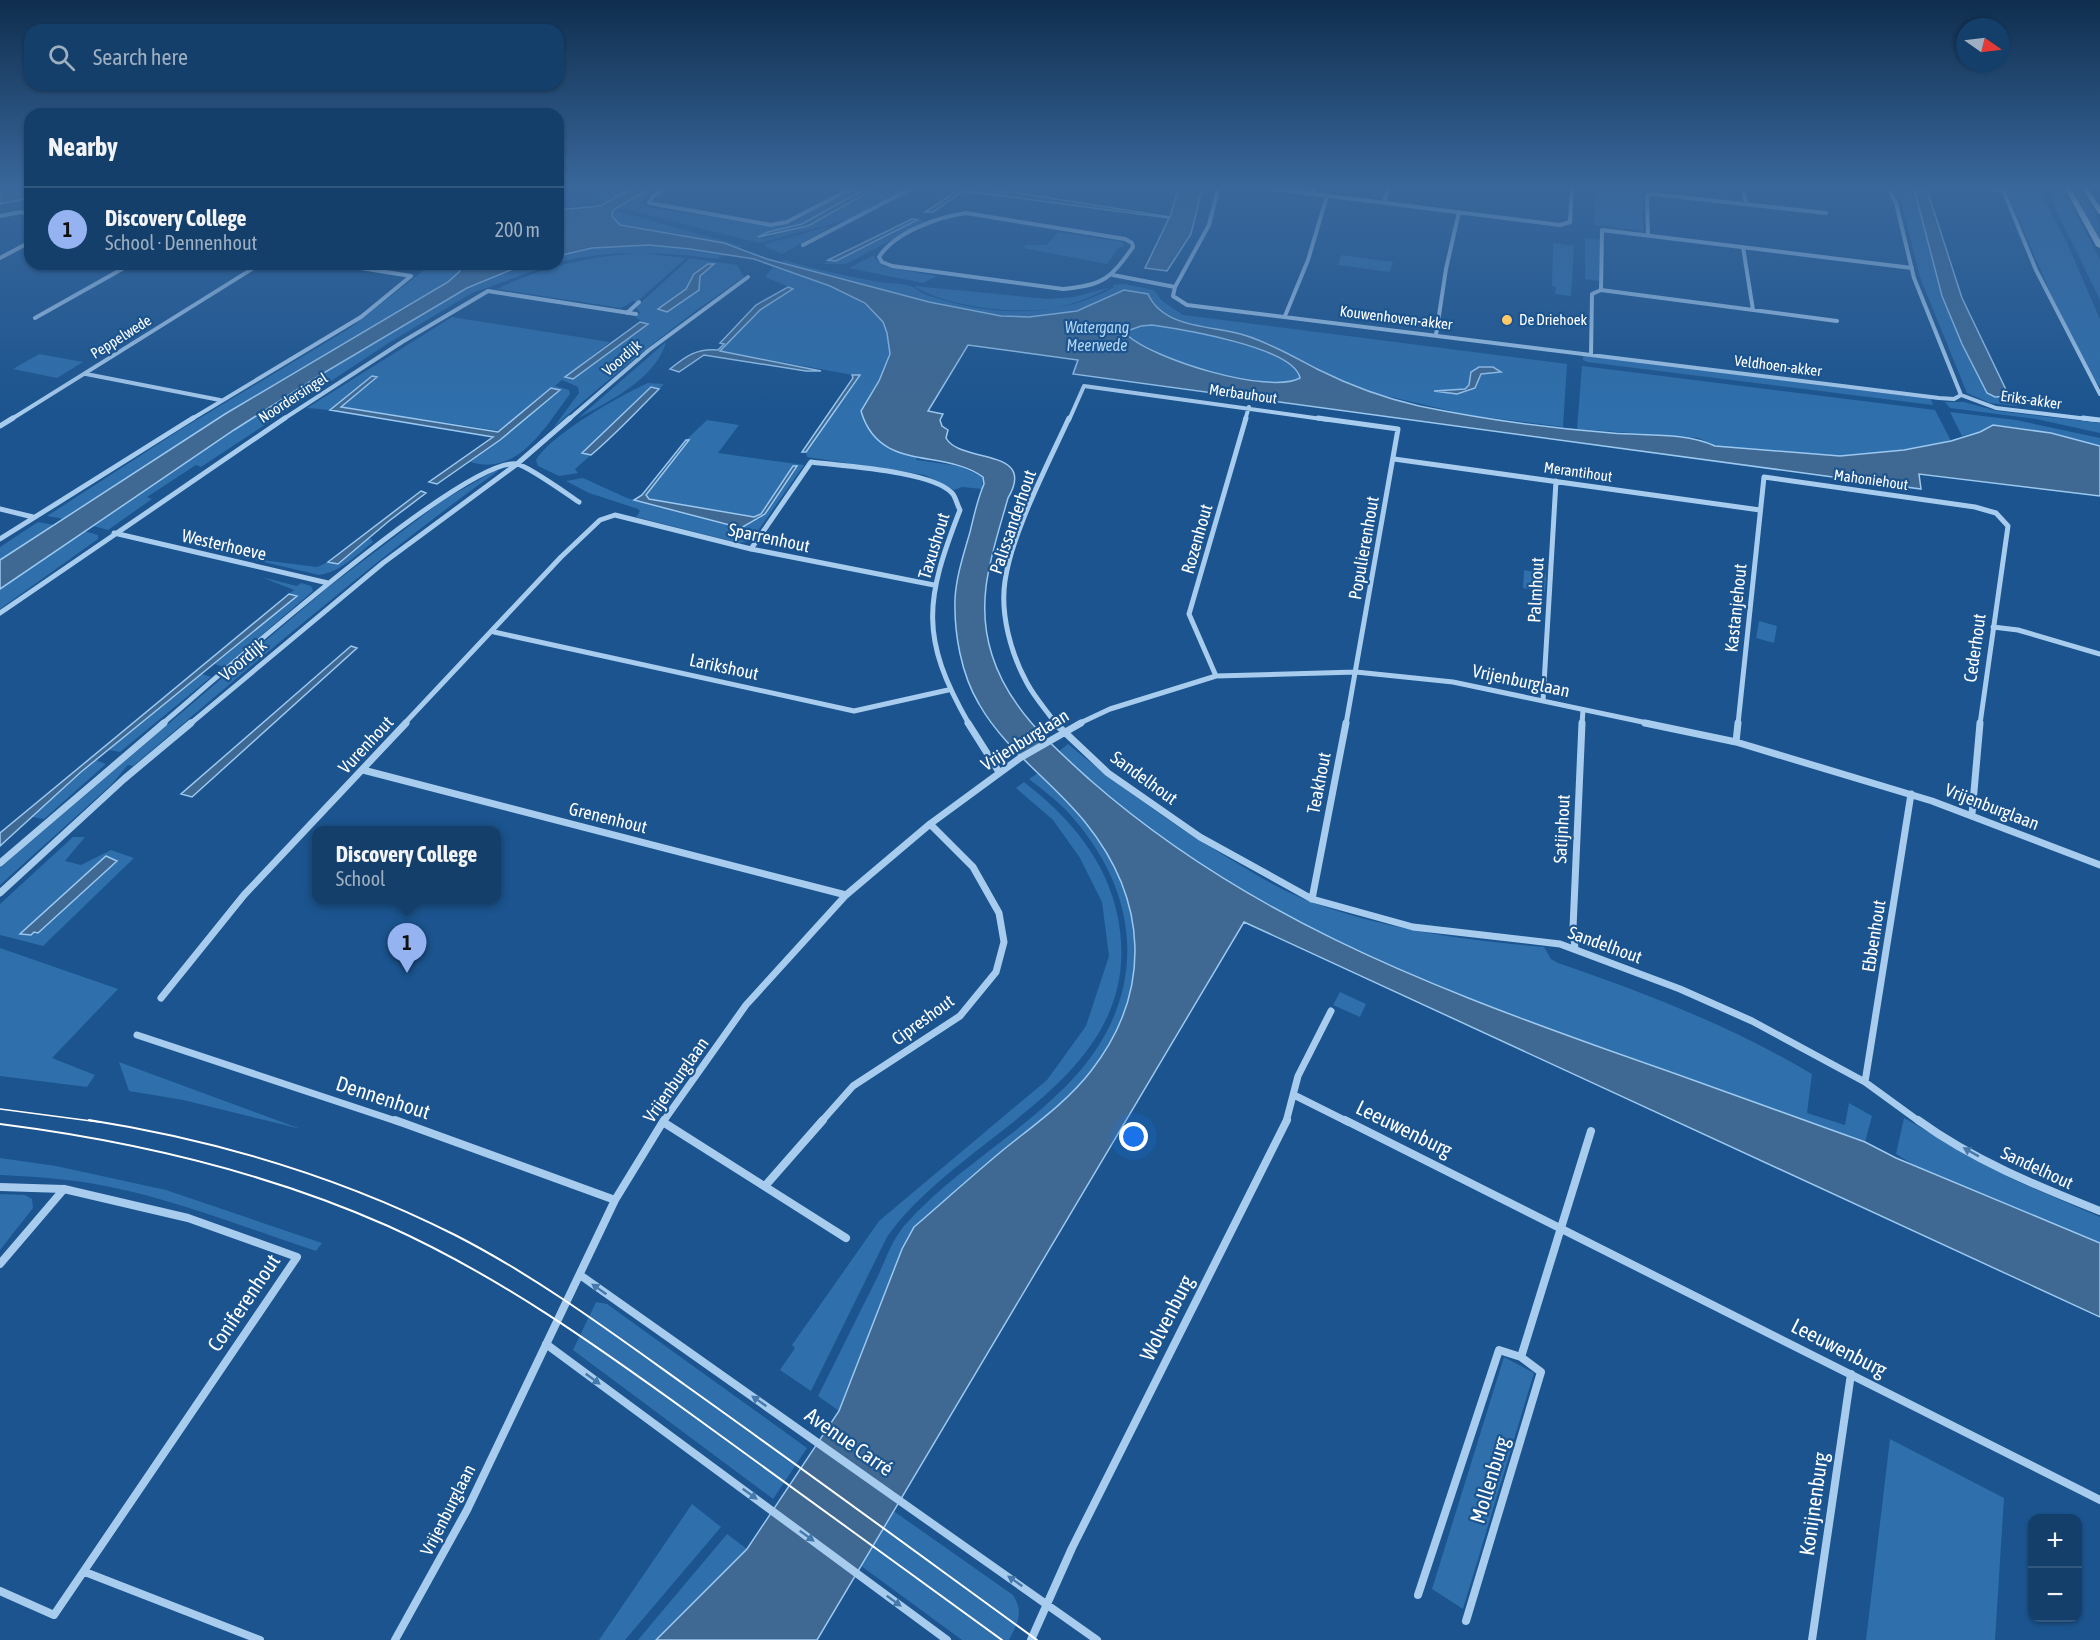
<!DOCTYPE html>
<html lang="en">
<head>
<meta charset="utf-8">
<style>
  :root { --surface:#143f6a; --page:#214a72; --text:#f1f3f6; --muted:#9dafc1; --line:#33587e; --accent:#95b2f1 }
  body { margin:0; font-family:"Asap Condensed",sans-serif; background:var(--page); color:var(--text) }
  .controls { position:absolute; right:18px; bottom:18px; display:grid; overflow:hidden; border-radius:12px; box-shadow:0 2px 4px #0004 }
  .controls button { width:54px; height:54px; display:grid; place-items:center; padding:0; border:0; border-bottom:2px solid var(--line); background:var(--surface); color:var(--text); font:30px sans-serif }
  .compass { position:absolute; left:1956px; top:18px; width:54px; height:54px; border-radius:50%; background:var(--surface); box-shadow:0 2px 4px #0004; rotate:104deg }
  .you { position:absolute; left:1134px; top:1137px; width:21px; height:21px; margin:-15px; border:4px solid #fff; border-radius:50%; background:#1a73e8; box-shadow:0 0 0 9px #1a73e833 }
  .badge { display:grid; place-items:center; width:39px; height:39px; border-radius:50%; background:var(--accent); color:#111; font-size:20px; font-weight:700 }
  .pin { position:absolute; translate:-50% -50px; filter:drop-shadow(0 2px 3px #0008) }
  .pin::after { content:''; position:absolute; top:32px; width:21px; height:18px; background:inherit; clip-path:polygon(0 0,100% 0,50% 100%) }
  .popup { position:absolute; left:312px; top:826px; width:189px; height:78px; box-sizing:border-box; display:grid; place-content:center; border-radius:12px; background:var(--surface); filter:drop-shadow(0 2px 4px #0005); font-size:20px; white-space:nowrap; color:var(--muted) }
  .popup b { font-size:22px; color:var(--text) }
  .popup::after { content:''; position:absolute; left:50%; top:100%; margin-left:-12px; border:12px solid transparent; border-top-color:var(--surface) }
  .list { margin:0; padding:0; list-style:none }
  h2 { display:flex; justify-content:space-between; align-items:center; height:78px; margin:0; padding:0 24px; font-size:26px }
  h2 small { font-size:20px; font-weight:400; color:var(--muted) }
  .list li { display:grid; grid-template-columns:39px 1fr auto; gap:18px; align-items:center; box-sizing:border-box; height:84px; padding:0 24px; border-top:2px solid var(--line) }
  .list b { display:block; font-size:22px; white-space:nowrap }
  .list p { margin:0; font-size:20px; white-space:nowrap; color:var(--muted) }
  .list em { font-size:20px; font-style:normal; color:var(--muted) }
  .icon { flex:none; width:33px; height:33px; fill:none; stroke:currentColor; stroke-width:2; stroke-linecap:round; stroke-linejoin:round }
  .map { position:relative; flex:none; width:2100px; height:1640px; overflow:hidden }
  .search { position:absolute; background:var(--surface); box-shadow:0 2px 4px #0004; left:24px; top:24px; width:540px; height:66px; display:flex; align-items:center; gap:15px; box-sizing:border-box; padding:0 21px; border-radius:18px; color:var(--muted); font-size:22px }
  .panel { position:absolute; background:var(--surface); box-shadow:0 2px 4px #0004; left:24px; top:108px; width:540px; height:162px; border-radius:18px }
  .map>svg:first-child { display:block }
  .green { fill:#2e6fac; fill-rule:evenodd }
  .water { fill:#3f6992; stroke:#9bc8f0; stroke-width:1.5; fill-rule:evenodd }
  .lines { fill:none; stroke-linecap:round; stroke-linejoin:round }
  .street-far3 { stroke:#a8ccee; stroke-width:4 }
  .street-far2 { stroke:#a8ccee; stroke-width:5 }
  .street-far1 { stroke:#a8ccee; stroke-width:7 }
  .street { stroke:#a8ccee; stroke-width:8 }
  .secondary { fill:#d5e7fa; fill-rule:evenodd }
  .tram-far1 { stroke:#fff; stroke-width:1.5 }
  .tram { stroke:#fff; stroke-width:2 }
  .oneway { fill:#4578ab }
  .poi-dot { fill:#fec966; stroke:#1b548e; stroke-width:2 }
  .labels { text-anchor:middle; stroke-width:4.5; stroke-linejoin:round; paint-order:stroke }
  .far-street-label { font-size:15px; fill:#fff; stroke:#1b548e }
  .far-poi-label { font-size:15px; fill:#fff; stroke:#1b548e; text-anchor:start }
  .far-water-label { font-size:16px; font-style:italic; fill:#b4d6f5; stroke:#1b548e }
  .street-label { font-size:18px; fill:#fff; stroke:#1b548e }
  .near-street-label { font-size:21px; fill:#fff; stroke:#1b548e }
</style>
</head>
<body>
<div class="map">
<svg width="2100" height="1640" viewBox="0 0 2100 1640">
  <rect width="100%" height="100%" fill="#1b548e"/>
  <path class="green" d="M620 185H638L608 202 591 197Z
    M656 185H666L647 194 642 202 646 207 775 227 792 223 862 185H872L802 224 768 232 761 239 808 226 881 185H907L903 187 906 190 846 220 759 243 617 207Z
    M1891 185 1930 186 1931 190 1909 188 1915 191 1942 296 1987 393 1995 397H2013L2017 406 1990 403 1967 393 1920 277 1902 205Z
    M2004 185H2037L2066 241 2100 319V387L2089 371 2050 292Z
    M2044 185H2061L2100 259V300Z
    M2070 185H2079C2091 205 2100 215 2100 239Z
    M1595 186 1643 192V231L1594 225Z
    M613 210 620 212 742 246 738 248 620 225 612 216Z
    M917 217 926 222 846 264H824L828 260 837 261 916 221 912 219Z
    M834 225 782 254 764 246 769 243Z
    M1058 232 1122 242 1125 246 1118 248 1107 264 1023 248 1026 245H1047Z
    M1585 238 1600 240 1599 281 1585 279Z
    M1553 243 1574 246 1571 296 1555 294 1556 287 1552 286Z
    M649 245 726 255 717 259C663 252 612 249 558 262V256L592 248Z
    M640 253 686 258 637 302 633 301 621 308 497 289C542 267 589 256 640 253Z
    M874 255 875 259 886 267 937 276 923 283 849 268Z
    M1341 255 1393 262 1390 272 1338 265Z
    M690 258 737 265 744 277C677 322 615 373 553 428L579 393 578 387 562 380 555 386 569 390 570 394C545 427 517 479 468 461L500 440 501 431 341 407 376 376H372L330 410 307 408 452 317 610 342 565 377 648 325 635 317 640 313 636 307ZM714 265 700 276V287L659 309C667 302 679 297 687 289 699 276 687 271 714 265Z
    M785 260C815 270 848 276 879 282 889 284 902 283 911 286 916 288 921 293 927 295 987 316 1057 320 1114 287L1112 285 1124 284 1154 290 1162 301 1183 315 1567 364 1563 427 1468 415 1374 393 1316 369 1268 343 1176 320 1153 306 1147 294 1124 290 1097 304 1059 315 1030 317 1001 316 944 306 781 262Z
    M432 264H463L459 272 448 282 225 414 64 519 47 516 183 428 350 328Z
    M525 264H553L472 293 387 344 201 467 196 465 147 497 152 499 108 530 93 526 234 430 322 374 467 288Z
    M773 267C811 279 900 300 889 355 888 364 882 373 879 381L917 460 959 466 983 477 982 489 962 487 954 490 925 475 807 457 806 452 859 376 720 351 760 310 792 288 765 277Z
    M914 286 1048 299 1074 297 1111 287C1093 296 1075 304 1055 308 1018 315 945 307 914 286Z
    M1152 325C1193 330 1274 342 1301 375L1300 378C1267 394 1154 360 1127 335V331L1141 326Z
    M666 342C655 380 609 401 577 419Z
    M39 354 83 362 57 378 13 369Z
    M1583 355 1931 399 1933 405 1587 362 1583 360Z
    M1582 366 1935 410 1951 441 1904 450 1840 456 1715 446 1699 438 1577 429Z
    M648 383 664 384 659 389 651 387 582 453 591 455 575 469 578 473 559 476 538 466 536 460C552 434 619 396 648 383Z
    M1945 402H1964L1997 411 2100 423V433L2036 419 1950 408Z
    M1950 412 2016 420 2100 438V446L2051 433 1993 425 1980 432 1962 436Z
    M707 420 739 425 718 453 804 465 751 541 739 543 636 517 640 511 638 509 589 493 566 481 583 478 627 498 741 528 761 518 793 466 761 514 754 517 658 502 646 496 689 441 686 440Z
    M496 470 498 471C371 562 253 665 133 766L128 765 111 785 0 885V868L326 589 442 501Z
    M38 522 55 525 0 560V547Z
    M84 531 98 535V539L0 609V589Z
    M370 538 373 542C357 555 340 572 319 575L246 558 317 567 328 562 338 564Z
    M1524 570 1546 574 1545 592 1523 588Z
    M261 577 297 586 301 583 311 586 313 591 224 667 215 664 296 596 289 594 294 590Z
    M1759 621 1777 626 1774 643 1756 638Z
    M202 674 211 677 120 752 109 750Z
    M1068 744C1121 788 1176 827 1235 862 1260 877 1284 892 1312 902 1386 930 1465 940 1544 947L1551 959 1558 963C1646 993 1733 1027 1812 1074L1807 1113 1845 1125 1849 1103 1872 1116 1865 1142C1778 1111 1692 1079 1604 1048 1486 1007 1368 963 1258 901 1184 860 1121 807 1058 752Z
    M96 760 106 764 44 819 32 817Z
    M1038 773C1054 789 1072 804 1086 822 1148 900 1153 991 1091 1071 1067 1102 1034 1126 1003 1150 973 1175 944 1201 914 1227L902 1249 839 1411 818 1396C838 1357 857 1317 877 1278 885 1261 892 1240 904 1226 951 1172 1016 1137 1066 1086 1146 1006 1147 903 1073 818 1061 803 1044 791 1029 779Z
    M1024 782C1069 817 1107 860 1118 918 1149 1079 961 1131 887 1237L811 1391 780 1370 795 1348 792 1345 879 1221 1047 1080 1086 1026 1109 956 1102 902 1080 858 1053 820 1016 788Z
    M73 837H85L65 861 81 865 111 850 134 858 43 946 0 935V904ZM106 857 116 861 38 932 21 934Z
    M0 948 118 989 52 1058 95 1075 87 1087 0 1076Z
    M1340 992 1366 1004 1360 1017 1333 1005Z
    M119 1062 301 1129 183 1100 129 1091Z
    M1904 1118 2012 1179 2100 1217V1243L1919 1168 1896 1154Z
    M0 1158 56 1166 166 1190 322 1243 316 1251C248 1229 180 1201 110 1187 74 1179 37 1177 0 1175Z
    M0 1194 25 1195 32 1199 33 1208 0 1250Z
    M596 1302 607 1304 807 1448 773 1499 573 1350Z
    M1504 1357 1534 1373 1463 1609 1432 1589Z
    M1890 1439 2004 1498 1995 1640H1866Z
    M692 1504 721 1527 625 1640H599Z
    M885 1505 1013 1595C1024 1613 1018 1622 1009 1640H962L853 1560Z
    M727 1534 747 1549 656 1640H638Z"/>
  <path class="water" d="M0 185H30V198L0 204Z
    M638 185H656L613 210 612 216 620 225 724 243 767 259 929 302 1001 316 1029 317 1077 311 1124 290 1148 294C1164 330 1215 325 1247 336 1272 344 1294 357 1317 369 1349 385 1384 398 1419 406 1482 419 1548 428 1612 433 1645 436 1685 432 1715 446L1840 456 1904 450 1951 441 1980 432 1993 425 2051 433 2100 446V496L1919 474 1921 489 1073 374 1078 360 968 345 928 411 943 414 940 420 942 426 948 430 946 438C960 464 1038 447 1008 498 993 552 974 599 992 655 1008 707 1050 744 1089 779 1241 913 1420 983 1608 1050 1694 1080 1780 1111 1865 1142L1896 1158 2100 1243V1317L1244 922 817 1640H656L747 1549 839 1411 902 1249 914 1227C944 1201 973 1175 1003 1150 1034 1125 1067 1102 1091 1071 1153 991 1148 900 1085 822 1052 781 1005 750 979 704 961 674 954 633 955 599 956 577 964 553 970 532 974 516 977 500 984 484L983 477C943 448 879 473 861 411L879 381 890 354 887 333 883 322 865 303 830 286 754 259 690 249 649 245 592 248 558 256V210L600 206ZM1152 325C1180 329 1294 347 1300 378 1268 395 1153 359 1127 335V331L1141 326Z
    M872 185H881L808 226 758 237 768 232 802 224Z
    M966 185 1170 217 1179 185H1203L1191 234 1167 271 1145 268 1169 218 964 191 933 212H925Z
    M1909 187 1927 190 1962 298 2009 396 1995 397 1987 393 1962 344 1942 296 1915 192Z
    M912 219 917 220 836 261 828 260Z
    M463 264H525L467 288 322 374 234 430 0 589V560L225 414 448 282 459 272Z
    M708 264H714L700 276 699 290 667 312 658 309 686 289 694 274Z
    M788 287 793 289 760 310 720 351 821 371H806L704 355 679 372 670 369C686 356 697 348 718 350L724 344 720 343 756 305Z
    M640 322 648 324 573 379 565 377Z
    M1479 367H1493L1501 372 1481 374 1475 388 1457 394 1434 391 1465 389 1469 385 1471 372Z
    M852 375H860L806 452H802L853 378Z
    M372 376 377 377 341 407 498 432 551 388 560 390 500 440 437 484 429 482 493 437 330 410Z
    M651 387 659 389C636 412 616 434 591 455L582 453Z
    M686 440H689L646 495 649 499 754 517 761 514 793 466H797L765 514 741 528 634 500 642 495Z
    M421 491 426 493 389 521 338 564 328 562Z
    M289 594 297 596 81 772 0 846V833Z
    M351 646 357 648 192 797 181 794Z
    M106 856 117 861 38 933 34 932 31 935 20 934Z"/>
  <g class="lines">
    <path class="street-far3" d="M673 185 653 196 649 203 771 225 787 222 858 185
      M1219 185 1209 225 1175 287 1173 296 1187 305 1939 398 1954 399 1961 395
      M1242 185 1560 225 1570 222 1572 185
      M1743 185 1746 204
      M1886 185 1896 203 1914 278 1961 395
      M1956 185 2003 190 2000 185
      M2003 190 2036 270 2100 394
      M1312 194 1315 185
      M1384 202 1389 185
      M966 213 1125 239 1132 243 1133 247C1110 279 1104 285 1063 289L892 266 882 262 879 257C895 232 938 217 966 213Z
      M0 216 21 212 30 214
      M1648 235 1647 196 1652 194 1826 213
      M803 245 918 185
      M1743 247 1753 310
      M0 258 30 242
      M336 264 411 276
      M1113 275 1175 287
      M1601 290 1837 321
      M627 313 639 302
      M1285 316 1308 260 1327 196
      M35 318 131 264
      M1436 335 1446 269 1459 212
      M1591 354 1592 294 1601 290 1602 230 1912 268
      M86 374 220 400
      M1961 395 1996 408 2096 420
      M10 420 260 264
      M190 420 361 317 411 276
      M282 420 402 342 488 291 636 314
      M568 420 649 350 748 277
      M1069 420 1084 386 1329 420
      M1245 420 1249 407"/>
    <path class="street-far2" d="M1318 418 1398 429 1346 724
      M2083 418 2100 420
      M0 426 13 418
      M1394 459 1760 510
      M0 509 33 517
      M114 533 328 583
      M0 539 193 418
      M751 549 811 462C841 466 932 471 952 493 956 497 957 505 960 510 925 600 919 637 969 724
      M0 613 285 418
      M1993 627 2018 630 2100 654
      M494 632 854 711 948 690
      M1216 676 1189 614 1246 418
      M1543 701 1556 481
      M162 724C212 682 466 455 517 464 528 466 567 494 579 502
      M190 724 383 563 517 464 570 418
      M404 724 561 557 600 520 615 515 751 549 934 585
      M1056 724C1047 711 1035 698 1027 683 1011 654 1000 614 1005 581 1012 532 1048 464 1069 418
      M1078 724 1110 709 1216 676 1356 672 1453 682 1652 724
      M1582 724 1583 710
      M1738 724 1764 477 1975 507 1996 513 2008 526 1980 724"/>
    <path class="street-far1" d="M968 723 999 772
      M1055 723 1108 773 1200 837 1312 899
      M1645 723 1736 742 1932 801 2100 865
      M1736 742 1738 723
      M363 770 846 895
      M1972 814 1980 723
      M0 863 164 723
      M0 893 124 779 191 723
      M1312 899 1413 927 1560 944 1680 989 1752 1021 1865 1082 1920 1122
      M1312 899 1346 723
      M1575 949 1573 928 1582 723
      M161 998 244 895 406 723
      M137 1035 399 1122
      M1865 1082 1911 794
      M1294 1095 1348 1122
      M663 1122 746 1005 846 895 930 824 1020 758 1081 723
      M821 1122 853 1086 960 1016 996 972 1004 942 999 913 973 867 930 824
      M1286 1122 1298 1076 1331 1011"/>
    <path class="street" d="M395 1120 615 1200
      M1345 1120 2100 1500
      M1918 1120C1973 1160 2037 1186 2100 1211
      M663 1122 846 1238
      M765 1186 823 1120
      M0 1187 64 1189 188 1218 297 1257 54 1615 0 1591
      M0 1264 64 1189
      M580 1275 1097 1640
      M546 1344 947 1640
      M1521 1357 1591 1131
      M85 1572 260 1640
      M1418 1595 1499 1350 1521 1357 1541 1372 1466 1621
      M395 1640 467 1510 615 1200 664 1120
      M1031 1640 1072 1548 1287 1120
      M1812 1640 1851 1374"/>
    <path class="secondary" d="M2063 185H2069L2100 240V248L2096 246Z
      M2080 185H2086L2100 207V214L2098 213Z"/>
    <path class="tram-far1" d="M0 1109 99 1122"/>
    <path class="tram" d="M89 1120C216 1140 340 1177 455 1235 537 1277 611 1332 685 1385 803 1469 920 1555 1037 1640
      M0 1124C134 1141 264 1171 388 1226 499 1276 597 1346 695 1417 798 1491 899 1566 1002 1640"/>
  </g>
  <defs><path id="oneway-solid" d="M-6-.8H1V-3.2L6.5 0L1 3.2V.8H-6Z" transform="scale(1.5)"/></defs>
  <g class="oneway">
    <use href="#oneway-solid" transform="translate(1971 1152) rotate(-151)"/>
    <use href="#oneway-solid" transform="translate(599 1289) rotate(-145)"/>
    <use href="#oneway-solid" transform="translate(593 1379) rotate(36)"/>
    <use href="#oneway-solid" transform="translate(759 1401) rotate(-145)"/>
    <use href="#oneway-solid" transform="translate(750 1494) rotate(36)"/>
    <use href="#oneway-solid" transform="translate(807 1536) rotate(36)"/>
    <use href="#oneway-solid" transform="translate(1015 1581) rotate(-145)"/>
    <use href="#oneway-solid" transform="translate(894 1601) rotate(36)"/>
  </g>
  <linearGradient id="sky" x2="0" y2="1"><stop stop-color="#0f2e4e"/><stop offset="0.45" stop-color="#39679b"/><stop offset="1" stop-color="#39679b" stop-opacity="0"/></linearGradient>
  <rect width="2100" height="415" fill="url(#sky)"/>
  <circle class="poi-dot" cx="1507" cy="320" r="6"/>
  <g class="labels">
    <g class="far-street-label">
      <text transform="translate(1396 318) rotate(7)" y="5">Kouwenhoven-akker</text>
      <text transform="translate(121 337) rotate(-32)" y="5">Peppelwede</text>
      <text transform="translate(622 358) rotate(-41)" y="5">Voordijk</text>
      <text transform="translate(1778 366) rotate(7)" y="5">Veldhoen-akker</text>
      <text transform="translate(1243 394) rotate(8)" y="5">Merbauhout</text>
      <text transform="translate(293 398) rotate(-33)" y="5">Noordersingel</text>
      <text transform="translate(2031 400) rotate(8)" y="5">Eriks-akker</text>
      <text transform="translate(1578 472) rotate(8)" y="5">Merantihout</text>
      <text transform="translate(1871 480) rotate(8)" y="5">Mahoniehout</text>
    </g>
    <g class="far-poi-label">
      <text x="1519" y="325">De Driehoek</text>
    </g>
    <g class="far-water-label">
      <text x="1097" y="333">Watergang<tspan x="1097" dy="18">Meerwede</tspan></text>
    </g>
    <g class="street-label">
      <text transform="translate(1013 522) rotate(-71)" y="6">Palissanderhout</text>
      <text transform="translate(769 538) rotate(12)" y="6">Sparrenhout</text>
      <text transform="translate(1197 539) rotate(-74)" y="6">Rozenhout</text>
      <text transform="translate(224 545) rotate(13)" y="6">Westerhoeve</text>
      <text transform="translate(934 546) rotate(-73)" y="6">Taxushout</text>
      <text transform="translate(1364 548) rotate(-80)" y="6">Populierenhout</text>
      <text transform="translate(1536 590) rotate(-87)" y="6">Palmhout</text>
      <text transform="translate(1736 608) rotate(-84)" y="6">Kastanjehout</text>
      <text transform="translate(1975 648) rotate(-82)" y="6">Cederhout</text>
      <text transform="translate(243 660) rotate(-40)" y="6">Voordijk</text>
      <text transform="translate(724 667) rotate(12)" y="6">Larikshout</text>
      <text transform="translate(1521 681) rotate(12)" y="6">Vrijenburglaan</text>
      <text transform="translate(1025 740) rotate(-32)" y="6">Vrijenburglaan</text>
      <text transform="translate(366 745) rotate(-47)" y="6">Vurenhout</text>
      <text transform="translate(1144 778) rotate(36)" y="6">Sandelhout</text>
      <text transform="translate(1319 783) rotate(-79)" y="6">Teakhout</text>
      <text transform="translate(1992 807) rotate(21)" y="6">Vrijenburglaan</text>
      <text transform="translate(608 818) rotate(14)" y="6">Grenenhout</text>
      <text transform="translate(1562 829) rotate(-87)" y="6">Satijnhout</text>
      <text transform="translate(1874 936) rotate(-81)" y="6">Ebbenhout</text>
      <text transform="translate(1605 945) rotate(20)" y="6">Sandelhout</text>
      <text transform="translate(923 1020) rotate(-36)" y="6">Cipreshout</text>
      <text transform="translate(676 1080) rotate(-55)" y="6">Vrijenburglaan</text>
      <text transform="translate(2037 1168) rotate(25)" y="6">Sandelhout</text>
      <text transform="translate(448 1510) rotate(-63)" y="6">Vrijenburglaan</text>
    </g>
    <g class="near-street-label">
      <text transform="translate(383 1098) rotate(18)" y="7">Dennenhout</text>
      <text transform="translate(1404 1129) rotate(26)" y="7">Leeuwenburg</text>
      <text transform="translate(244 1303) rotate(-56)" y="7">Coniferenhout</text>
      <text transform="translate(1167 1318) rotate(-63)" y="7">Wolvenburg</text>
      <text transform="translate(1839 1348) rotate(27)" y="7">Leeuwenburg</text>
      <text transform="translate(849 1442) rotate(35)" y="7">Avenue Carré</text>
      <text transform="translate(1490 1480) rotate(-73)" y="7">Mollenburg</text>
      <text transform="translate(1814 1504) rotate(-82)" y="7">Konijnenburg</text>
    </g>
  </g>
</svg>
<div class="controls">
<button>+</button>
<button>−</button>
</div>
<svg class="compass" viewBox="-18 -18 36 36"><path d="M0-13l5 13h-10z" fill="#e53935"/><path d="M0 13l5-13h-10z" fill="#9dafc1"/></svg>
<div class="you"></div>
<div class="pin badge" style="left:407px;top:973px">1</div>
<div class="popup"><b>Discovery College</b>School</div>
<div class="search"><svg class="icon" aria-label="search" viewBox="0 0 24 24"><circle cx="10" cy="10" r="6"/><path d="M15 15l6 6"/></svg>Search here</div>
<section class="panel">
<h2>Nearby<small></small></h2>
<ul class="list">
<li><span class="badge">1</span><div><b>Discovery College</b><p>School · Dennenhout</p></div><em>200 m</em></li>
</ul>
</section>
</div>
</body>
</html>
